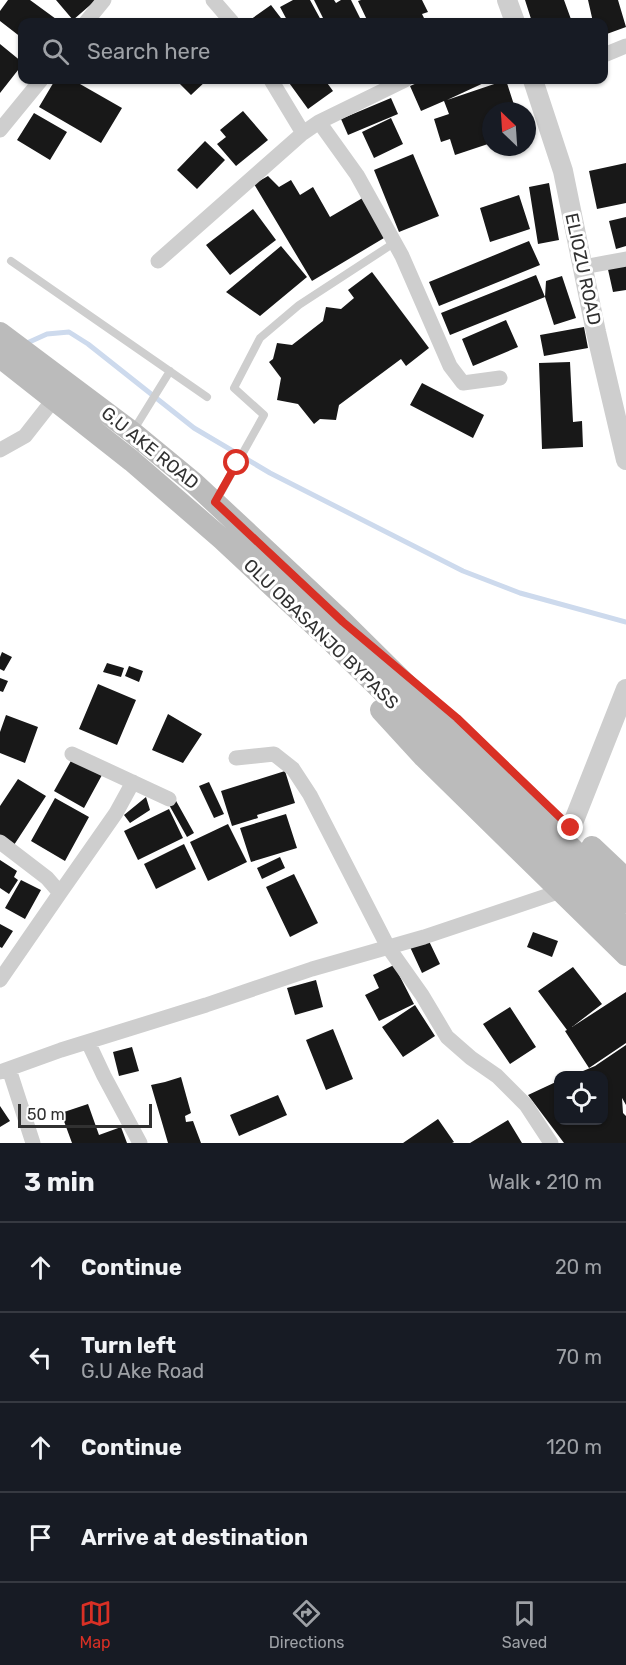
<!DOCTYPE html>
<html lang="en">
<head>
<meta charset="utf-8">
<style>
  :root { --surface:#171b24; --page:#20242c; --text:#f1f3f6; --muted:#9ea1a6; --line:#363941; --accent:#d93025 }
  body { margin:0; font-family:Rubik,sans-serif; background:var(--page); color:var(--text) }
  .controls { position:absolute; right:18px; bottom:18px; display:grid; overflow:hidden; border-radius:12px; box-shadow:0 2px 4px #0004 }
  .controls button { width:54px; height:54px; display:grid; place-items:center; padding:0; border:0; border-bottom:2px solid var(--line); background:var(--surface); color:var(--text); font:30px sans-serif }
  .compass { position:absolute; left:482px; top:102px; width:54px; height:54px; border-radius:50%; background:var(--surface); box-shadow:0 2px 4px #0004; rotate:335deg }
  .scale { position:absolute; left:18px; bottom:15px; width:134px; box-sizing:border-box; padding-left:6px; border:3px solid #313131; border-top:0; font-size:16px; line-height:21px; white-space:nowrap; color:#313131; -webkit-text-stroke:4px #fff; paint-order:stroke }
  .stop { position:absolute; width:18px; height:18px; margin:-14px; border:4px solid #d93025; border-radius:50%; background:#fff }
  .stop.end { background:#d93025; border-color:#fff; box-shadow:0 2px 6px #0008 }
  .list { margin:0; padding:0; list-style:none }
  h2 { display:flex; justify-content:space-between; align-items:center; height:78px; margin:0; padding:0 24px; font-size:26px }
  h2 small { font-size:20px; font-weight:400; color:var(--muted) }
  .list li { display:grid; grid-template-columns:39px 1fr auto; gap:18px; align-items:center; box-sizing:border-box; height:90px; padding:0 24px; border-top:2px solid var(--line) }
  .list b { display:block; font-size:22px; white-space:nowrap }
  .list p { margin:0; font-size:20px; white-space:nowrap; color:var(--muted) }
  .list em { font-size:20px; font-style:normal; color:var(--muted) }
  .icon { flex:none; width:33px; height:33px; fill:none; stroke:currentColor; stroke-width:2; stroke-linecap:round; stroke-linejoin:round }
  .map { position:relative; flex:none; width:626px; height:1143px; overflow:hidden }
  .search { position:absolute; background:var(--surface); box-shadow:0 2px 4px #0004; left:18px; right:18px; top:18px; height:66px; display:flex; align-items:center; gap:15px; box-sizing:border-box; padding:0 21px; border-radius:12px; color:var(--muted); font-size:22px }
  .sheet { height:438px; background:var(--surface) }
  nav { display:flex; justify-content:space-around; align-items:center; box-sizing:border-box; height:84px; border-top:2px solid var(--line); background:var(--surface); font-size:16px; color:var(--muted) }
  nav a { display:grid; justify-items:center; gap:3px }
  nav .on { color:var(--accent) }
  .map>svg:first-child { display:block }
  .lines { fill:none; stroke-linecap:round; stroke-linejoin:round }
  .stream { stroke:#cddaed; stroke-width:5 }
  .building { fill:#181818 }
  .service { stroke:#cecece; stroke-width:8 }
  .minor { stroke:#cecece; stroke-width:15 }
  .tertiary { stroke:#cecece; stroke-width:20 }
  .secondary { stroke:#bbb; stroke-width:22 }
  .route { stroke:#d93025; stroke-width:8 }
  .labels { text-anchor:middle; stroke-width:6; stroke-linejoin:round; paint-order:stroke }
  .street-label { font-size:18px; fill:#313131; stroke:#fff }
</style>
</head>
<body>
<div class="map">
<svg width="626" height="1143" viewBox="0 0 626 1143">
  <rect width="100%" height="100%" fill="#fff"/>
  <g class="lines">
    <path class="stream" d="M27 343 47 334 69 332 88 344 194 428 270 473 463 571 520 593 626 622"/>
  </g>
  <path class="building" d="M8 0H30L56 19 53 22H22V38L0 21V11Z
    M56 0H96L73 20Z
    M293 0H310L322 22H288L280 7Z
    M314 0H334L336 3 341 0H351L362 22H325Z
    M361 0H422L428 12 422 14 426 22H368L358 1Z
    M525 0H564L572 22H532Z
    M588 0H618L626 27 604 35V22H593Z
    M271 5 284 22H247Z
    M0 44 22 62V65L0 93Z
    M55 80H73L122 108 101 143 39 107Z
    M176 80H207L191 95Z
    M287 80H325L333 91 308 109Z
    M424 80H487L488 81 447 100 506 80 516 111H491V143L455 155 450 139 441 142 434 119 449 114 444 101 421 111 410 86Z
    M391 98 398 114 348 135 341 119Z
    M243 111 268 140 236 166 217 144 226 137 220 130Z
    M34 113 67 132 50 160 17 140Z
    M391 118 403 144 374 158 362 132Z
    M205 141 225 160 197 189 177 170Z
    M413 154 439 216 399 232 374 170Z
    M626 163V203L597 209 589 171Z
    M268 176 279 187 291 180 300 195 313 187 330 217 366 196 389 235 312 281 254 184Z
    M549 183 559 240 538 244 529 187Z
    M519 195 530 229 490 242 480 208Z
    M253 209 276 240 230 275 206 245Z
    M626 217V246L616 249 609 221Z
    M529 241 540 265 439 306 429 282Z
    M281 246 307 277 260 316 226 292Z
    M626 260V290L613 292 607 265Z
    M372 272 429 348 406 366 401 359 339 405 336 420 320 419 314 424 298 404 277 400 281 378 269 362 273 359 277 343 292 345 323 321 326 307 341 309 354 298 348 290Z
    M536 275 545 297 546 281 562 276 576 318 554 325 545 297 450 335 441 313Z
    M506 320 518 347 473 366 462 339Z
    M584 327 588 348 544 356 540 335Z
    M570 362 573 422 582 421 583 447 542 449 539 363Z
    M422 383 484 415 473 438 410 405Z
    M2 652 12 657 4 671 0 669V657Z
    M107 663 124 668 121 677 103 672Z
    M129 666 143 671 139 682 125 676Z
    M0 678 8 681 3 692 0 691Z
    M98 684 136 700 117 745 79 729Z
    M168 714 202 734 183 763 152 750Z
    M6 715 38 727 25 763 0 753V732Z
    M72 759 102 775 84 808 54 791Z
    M285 771 295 803 257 815 258 818 232 826 221 791Z
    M18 779 46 796 14 845 0 836V806Z
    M209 782 224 814 214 818 199 786Z
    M146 797 150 810 130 823 124 815Z
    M55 798 89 817 65 861 31 841Z
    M175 799 194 833 187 837 168 803Z
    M169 809 183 838 138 860 124 831Z
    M286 814 297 848 251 862 240 828Z
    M228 824 247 862 208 881 190 842Z
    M184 844 196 869 156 889 144 864Z
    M280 857 285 868 262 879 257 868Z
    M0 860 17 871 14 877 18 880 9 894 0 888Z
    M294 874 318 923 290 937 266 887Z
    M21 880 41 890 25 919 5 908Z
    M0 924 13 931 2 948 0 947Z
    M533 932 558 941 552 957 527 947Z
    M428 939 440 964 422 973 410 947Z
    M394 965 414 1004 379 1021 365 995 379 988 373 975Z
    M573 967 602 1004 572 1027 626 992V1043L589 1068 565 1031 567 1030 538 991Z
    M316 980 323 1007 295 1015 287 988Z
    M415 1005 435 1036 403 1057 382 1027Z
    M510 1007 536 1047 510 1064 483 1024Z
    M333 1029 353 1079 326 1090 306 1040Z
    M626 1045V1105L622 1098 623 1113 626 1116V1143H564L528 1095 558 1081V1120H604V1076H571L595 1066Z
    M132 1047 139 1071 119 1076 113 1052Z
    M181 1077 191 1113 185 1116 186 1122 193 1121 201 1143H168L151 1085 165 1082Z
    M278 1095 287 1115 239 1136 230 1115Z
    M88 1104 99 1135 121 1127 127 1143H72L61 1113Z
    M0 1106 10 1121 0 1127Z
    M438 1119 454 1142 452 1143H403Z
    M508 1120 522 1143H470Z"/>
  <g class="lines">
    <path class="service" d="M11 261 207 397
      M133 431 170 371
      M216 501 264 415 234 388 260 338 299 305 394 243"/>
    <path class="minor" d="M213 0 232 22
      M86 22 104 0
      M604 55 626 46
      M271 80 303 133
      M319 122 357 175 402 256 450 366 463 383 500 378
      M0 130 41 80
      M158 261 303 133 319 122 405 80
      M583 267 626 259
      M0 450 25 436 54 399
      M72 754 169 799
      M236 758 274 754 293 769 310 795 388 947 422 995 447 1037 471 1058 497 1076 526 1105 551 1143
      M0 842 47 878 60 893 0 980
      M60 893 116 813 133 782
      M88 1042 104 1076 140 1143
      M9 1069 33 1143
      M0 1072 61 1050 206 1005 312 969 424 937 561 891"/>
    <path class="tertiary" d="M507 0 515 22
      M533 80 563 171 596 332 626 460
      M571 828 626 689"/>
    <path class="secondary" d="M0 333 132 432 194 483 343 622 626 902
      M0 357 132 461 222 539 326 636 626 929
      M381 710 424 757 626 955
      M592 847 626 879"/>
  </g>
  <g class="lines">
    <path class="route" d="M237 463 215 502 343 622 457 718 571 828"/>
  </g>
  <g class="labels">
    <g class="street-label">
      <text transform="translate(583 269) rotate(78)" y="6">ELIOZU ROAD</text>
      <text transform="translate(150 448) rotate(39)" y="6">G.U AKE ROAD</text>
      <text transform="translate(321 634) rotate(44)" y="6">OLU OBASANJO BYPASS</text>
    </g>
  </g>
</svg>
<div class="controls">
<button><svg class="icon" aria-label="locate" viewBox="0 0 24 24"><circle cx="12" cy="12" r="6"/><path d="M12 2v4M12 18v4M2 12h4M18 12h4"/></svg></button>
</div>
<svg class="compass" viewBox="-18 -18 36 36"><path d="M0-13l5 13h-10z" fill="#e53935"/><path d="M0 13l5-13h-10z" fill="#9ea1a6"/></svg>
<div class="scale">50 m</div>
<div class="stop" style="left:237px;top:463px"></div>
<div class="stop end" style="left:571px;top:828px"></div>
<div class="search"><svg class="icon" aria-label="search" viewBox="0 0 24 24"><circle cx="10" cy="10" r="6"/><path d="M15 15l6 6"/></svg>Search here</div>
</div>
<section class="sheet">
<h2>3 min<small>Walk · 210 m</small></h2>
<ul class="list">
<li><svg class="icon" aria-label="ahead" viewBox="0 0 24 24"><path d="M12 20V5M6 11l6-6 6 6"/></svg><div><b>Continue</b></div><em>20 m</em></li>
<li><svg class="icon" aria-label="left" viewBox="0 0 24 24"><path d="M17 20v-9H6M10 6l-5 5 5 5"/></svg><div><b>Turn left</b><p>G.U Ake Road</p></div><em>70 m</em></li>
<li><svg class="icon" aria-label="ahead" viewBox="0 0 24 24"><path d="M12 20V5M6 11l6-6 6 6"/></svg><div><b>Continue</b></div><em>120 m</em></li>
<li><svg class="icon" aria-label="arrive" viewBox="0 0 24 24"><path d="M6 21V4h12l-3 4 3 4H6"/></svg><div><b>Arrive at destination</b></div></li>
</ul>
</section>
<nav>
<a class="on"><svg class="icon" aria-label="map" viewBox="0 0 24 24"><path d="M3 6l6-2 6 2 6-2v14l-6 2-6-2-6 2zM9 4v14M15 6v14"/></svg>Map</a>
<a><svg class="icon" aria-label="directions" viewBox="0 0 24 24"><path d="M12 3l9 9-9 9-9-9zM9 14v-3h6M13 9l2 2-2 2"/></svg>Directions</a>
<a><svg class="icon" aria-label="saved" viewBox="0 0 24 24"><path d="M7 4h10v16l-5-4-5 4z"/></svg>Saved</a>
</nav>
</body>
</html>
